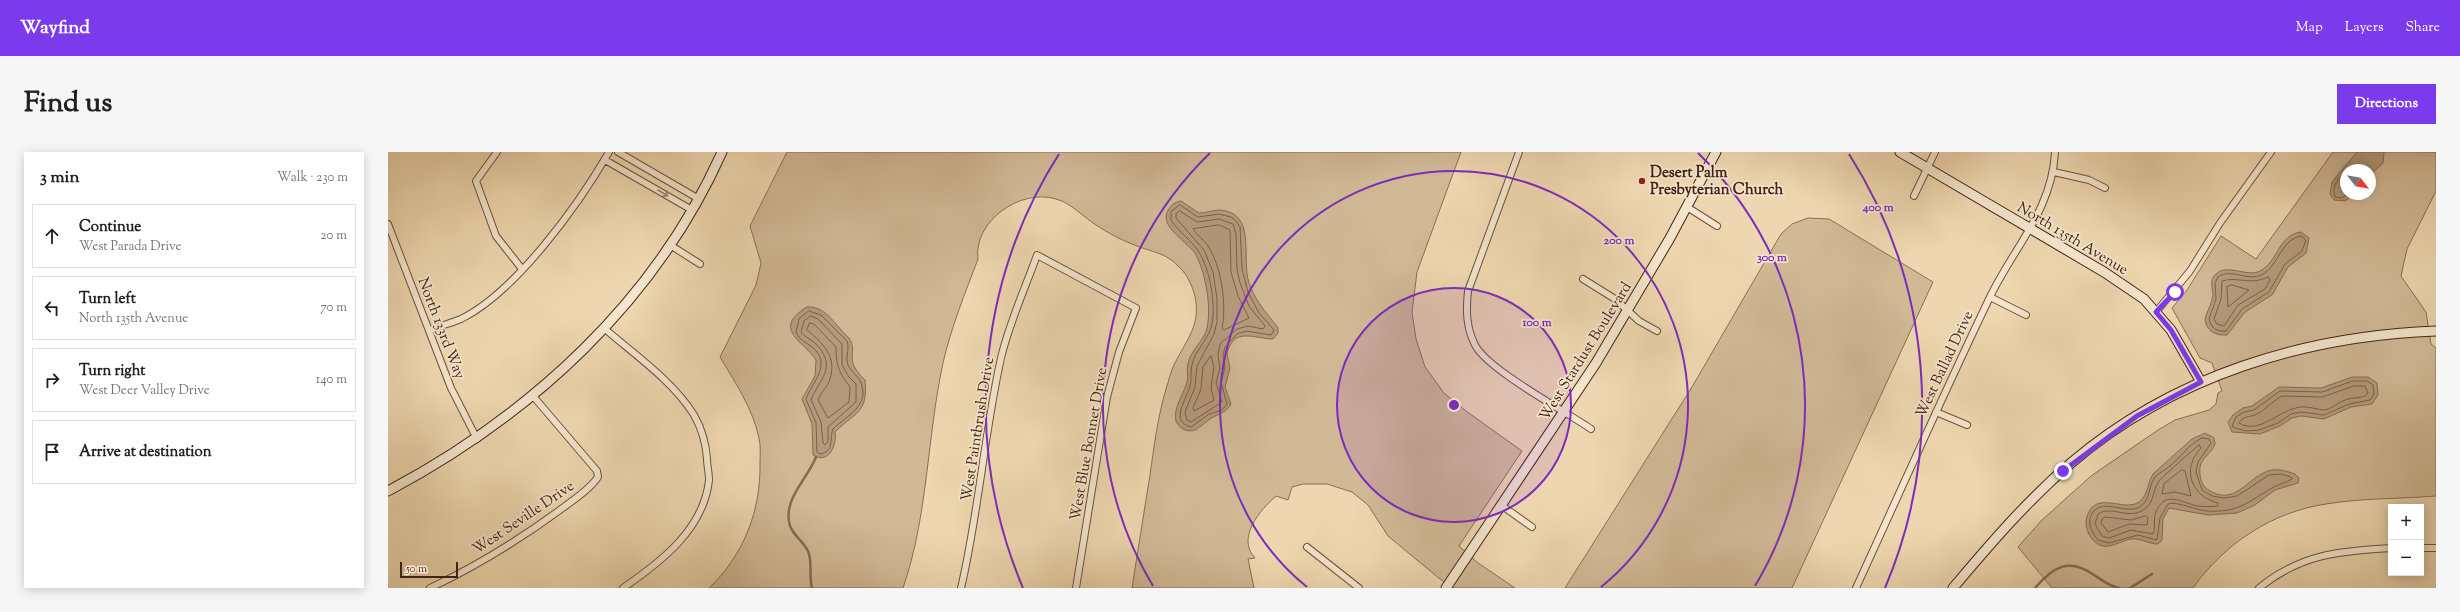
<!DOCTYPE html>
<html lang="en">
<head>
<meta charset="utf-8">
<style>
  :root { --surface:#fff; --page:#f6f6f6; --text:#202124; --muted:#757577; --line:#e0e0e0; --accent:#7c3aed }
  body { margin:0; font-family:"Sorts Mill Goudy",serif; background:var(--page); color:var(--text) }
  .controls { position:absolute; right:12px; bottom:12px; display:grid; overflow:hidden; border-radius:0px; box-shadow:0 2px 10px #0003 }
  .controls button { width:36px; height:36px; display:grid; place-items:center; padding:0; border:0; border-bottom:1px solid var(--line); background:var(--surface); color:var(--text); font:20px sans-serif }
  .compass { position:absolute; left:1952px; top:12px; width:36px; height:36px; border-radius:50%; background:var(--surface); box-shadow:0 2px 10px #0003; rotate:121deg }
  .scale { position:absolute; left:12px; bottom:10px; width:58px; box-sizing:border-box; padding-left:4px; border:2px solid #442415; border-top:0; font-size:11px; line-height:14px; white-space:nowrap; color:#442415; -webkit-text-stroke:3px #f4e5cc; paint-order:stroke }
  .stop { position:absolute; width:12px; height:12px; margin:-9px; border:3px solid #7c3aed; border-radius:50%; background:#fff }
  .stop.end { background:#7c3aed; border-color:#fff; box-shadow:0 1px 4px #0008 }
  .list { margin:0; padding:0; list-style:none }
  h2 { display:flex; justify-content:space-between; align-items:center; height:52px; margin:0; padding:0 16px; font-size:17px }
  h2 small { font-size:13px; font-weight:400; color:var(--muted) }
  .list li { display:grid; grid-template-columns:26px 1fr auto; gap:12px; align-items:center; box-sizing:border-box; height:64px; margin:0 8px 8px; padding:0 8px; border:1px solid var(--line); border-radius:0px }
  .list b { display:block; font-size:15px; white-space:nowrap }
  .list p { margin:0; font-size:13px; white-space:nowrap; color:var(--muted) }
  .list em { font-size:13px; font-style:normal; color:var(--muted) }
  .icon { flex:none; width:22px; height:22px; fill:none; stroke:currentColor; stroke-width:2; stroke-linecap:round; stroke-linejoin:round }
  .map { position:relative; flex:none; width:2048px; height:436px; overflow:hidden; border-radius:0px }
  header { display:flex; align-items:center; gap:24px; box-sizing:border-box; height:56px; padding:0 20px; background:var(--accent); color:#fff }
  header strong { font-size:19px }
  nav { display:flex; gap:22px; margin-inline-start:auto; font-size:14px }
  .intro { display:flex; align-items:center; justify-content:space-between; box-sizing:border-box; height:96px; padding:0 24px }
  h1 { margin:0; font-size:28px }
  .button { padding:10px 18px; border-radius:0px; background:var(--accent); color:#fff; font-size:14px; font-weight:700 }
  main { display:flex; gap:24px; padding:0 24px }
  aside { flex:1; background:var(--surface); border-radius:0px; box-shadow:0 2px 10px #0003 }
  .map>svg:first-child { display:block }
  .green { fill:#d1b996; stroke:#8a6e56; fill-rule:evenodd }
  .water { fill:#b49a7b; stroke:#876b52 }
  .lines { fill:none; stroke-linecap:round; stroke-linejoin:round }
  .shore { stroke:#7c5f48; stroke-width:1 }
  .stream { stroke:#876b52; stroke-width:2.5 }
  .street-casing { stroke:#6e513c; stroke-width:8 }
  .secondary-casing { stroke:#442415; stroke-width:11 }
  .street { stroke:#f4e5cc; stroke-width:6 }
  .secondary { stroke:#f4e5cc; stroke-width:9 }
  .oneway { stroke:#9c8470 }
  .route { stroke:#7c3aed; stroke-width:5 }
  .ring { fill:none; stroke:#7b2cbf; stroke-width:2 }
  .poi-dot { fill:#8f2418; stroke:#f4e5cc; stroke-width:1.5 }
  .labels { text-anchor:middle; stroke-width:3.5; stroke-linejoin:round; paint-order:stroke }
  .poi-label { font-size:15px; font-weight:bold; fill:#442415; stroke:#f4e5cc; text-anchor:start }
  .street-label { font-size:15px; fill:#442415; stroke:#f4e5cc }
  .centre { fill:#7b2cbf; stroke:#f4e5cc; stroke-width:2 }
  .ring-label { font-size:12px; text-anchor:middle; font-weight:bold; fill:#7b2cbf; stroke:#f4e5cc; stroke-width:3.5; stroke-linejoin:round; paint-order:stroke }
</style>
</head>
<body>
<header>
<strong>Wayfind</strong>
<nav><a>Map</a><a>Layers</a><a>Share</a></nav>
</header>
<div class="intro"><h1>Find us</h1><a class="button">Directions</a></div>
<main>
<aside>
<h2>3 min<small>Walk · 230 m</small></h2>
<ul class="list">
<li><svg class="icon" aria-label="ahead" viewBox="0 0 24 24"><path d="M12 20V5M6 11l6-6 6 6"/></svg><div><b>Continue</b><p>West Parada Drive</p></div><em>20 m</em></li>
<li><svg class="icon" aria-label="left" viewBox="0 0 24 24"><path d="M17 20v-9H6M10 6l-5 5 5 5"/></svg><div><b>Turn left</b><p>North 135th Avenue</p></div><em>70 m</em></li>
<li><svg class="icon" aria-label="right" viewBox="0 0 24 24"><path d="M7 20v-9h11M14 6l5 5-5 5"/></svg><div><b>Turn right</b><p>West Deer Valley Drive</p></div><em>140 m</em></li>
<li><svg class="icon" aria-label="arrive" viewBox="0 0 24 24"><path d="M6 21V4h12l-3 4 3 4H6"/></svg><div><b>Arrive at destination</b></div></li>
</ul>
</aside>
<div class="map">
<svg width="2048" height="436" viewBox="0 0 2048 436">
  <rect width="100%" height="100%" fill="#eed7b0"/>
  <filter id="stains"><feTurbulence type="fractalNoise" baseFrequency=".005" numOctaves="4"/><feColorMatrix values="0 0 0 0 .2 0 0 0 0 .09 0 0 0 0 .02 0 0 0 .5 -.17"/></filter>
  <radialGradient id="worn" r=".72"><stop offset=".6" stop-color="#630" stop-opacity="0"/><stop offset="1" stop-color="#630" stop-opacity=".3"/></radialGradient>
  <path class="green" d="M399 0H1073L1029 120 1024 160 1028 187 1037 215 1056 241 1078 259 1134 299 1071 394 1090 411 1127 436H1063L1000 384 980 353 964 340 939 332H915L904 335 900 348 888 344C872 358 848 386 867 406L860 407 866 436H744C750 398 756 360 762 323 766 294 770 264 778 237 781 228 783 218 787 211 799 187 813 173 807 144 804 133 799 122 791 115 779 101 764 100 749 94 733 88 714 78 701 68 690 60 682 51 668 47 633 36 585 69 590 107 577 141 563 176 555 211 539 285 540 364 515 436H321C356 403 373 358 372 311 372 303 373 294 371 286 365 257 347 230 332 205L368 133 373 111 362 74Z
    M1945 0H2048V39L2019 97 2013 124 2038 160 2043 192 2048 196V344C2011 347 1974 346 1938 352 1884 360 1836 392 1805 436H1664L1630 395 1654 368 1703 324 1770 278 1787 268 1821 258 1828 252 1830 241 1834 239 1824 211 1812 206 1784 156 1799 138 1833 84 1868 107ZM1958 18H1982V42H1958Z
    M1420 66 1441 67 1545 130 1404 436H1177L1304 235 1393 82 1404 72Z"/>
  <path class="water" d="M1969 0H1996L1995 11 1982 23V18H1958V42H1966L1957 49 1946 48 1942 42 1944 30Z
    M793 49 811 61C818 61 825 58 832 58 868 61 854 102 860 127 865 147 878 160 890 176V181L885 187C867 187 845 174 839 202L842 216 837 235 843 252C837 262 831 261 822 267 813 273 807 283 795 277 777 267 796 243 799 230 801 224 798 218 800 212 802 200 813 191 818 180 821 170 821 157 820 147 818 131 815 117 808 103 802 91 768 74 781 57 784 52 787 50 793 49Z
    M1913 80 1921 86 1918 101 1900 115 1884 143 1857 160 1839 183C1828 184 1818 179 1817 167 1819 159 1824 152 1825 143 1825 136 1821 129 1827 123 1838 110 1859 126 1872 119 1890 110 1890 83 1913 80Z
    M419 155C438 153 449 176 461 186 471 201 454 206 477 228 480 262 468 259 447 280 449 293 441 313 425 303L424 272 414 247 427 224 428 208C418 191 382 177 419 155Z
    M1964 225H1980L1989 231 1990 243 1984 252 1963 255 1936 267 1913 264 1904 266 1892 274 1872 282 1844 280 1840 270 1845 263 1855 256 1864 254 1891 235 1933 236Z
    M1817 281 1826 286 1827 292C1824 301 1814 305 1812 315 1811 322 1813 333 1819 337 1846 356 1859 326 1880 319 1889 316 1898 319 1907 322L1911 326 1910 331 1887 338 1867 353 1849 361 1820 363 1781 356 1775 367 1774 388 1770 392C1760 392 1753 386 1743 387 1728 390 1717 402 1704 387 1700 382 1698 376 1698 370 1699 362 1702 355 1709 352 1722 347 1740 358 1751 350 1761 343 1759 329 1766 321L1804 287Z"/>
  <g class="lines">
    <path class="shore" d="M1958 19C1951 26 1943 34 1947 45L1953 46 1961 42
      M792 53 810 65 831 62 843 65 848 69 852 75 854 117 860 140 871 161 886 178 883 183 858 179 849 182 837 195 835 203 837 216 833 230 839 252 834 258 821 262 803 275C781 269 799 247 802 234 804 227 802 220 804 213 807 198 821 187 824 172 828 150 822 119 811 100 804 89 791 80 783 68V60Z
      M792 59 809 70 831 67 845 72 848 82 849 117 852 131 861 154 877 174 875 177 860 174 849 177 832 192 830 203 832 216 828 230 834 250 803 270 799 268 797 260 807 235 809 214 826 182 829 170V147L825 120 816 98 788 66V62Z
      M831 73 842 78 843 120 850 144 861 166 836 178 834 176C839 153 833 113 820 94 816 88 809 83 805 77Z
      M1913 84 1918 88 1914 99 1897 112 1881 140 1854 157 1838 179C1829 180 1823 176 1821 167L1828 147 1827 131 1830 125C1843 115 1861 131 1875 122 1891 113 1893 87 1913 84Z
      M1880 125 1882 128 1877 137 1850 153 1836 174 1829 172 1826 167 1833 147 1834 129C1851 124 1862 134 1880 125Z
      M1844 133 1861 138 1840 155 1839 135Z
      M421 159 433 163 459 189C462 197 457 205 460 213 463 220 471 225 473 231 482 254 458 264 445 277 441 287 447 299 432 302L429 300 428 271 418 247C424 230 445 212 424 195 418 190 411 188 408 180L411 167Z
      M423 164 430 167 454 192V213L461 225 468 232V250L440 275V289L437 293 435 291 433 270 423 248C431 227 449 217 430 194 425 188 417 186 413 180L416 169Z
      M422 171 426 172 448 195C448 213 451 221 462 235L461 250 440 266 430 248C432 242 437 237 440 232 451 207 437 193 419 178Z
      M823 204 826 215 823 236 826 248 806 259 805 256 813 237 815 215Z
      M1965 229H1979L1985 233 1986 242 1982 248 1961 252 1936 263 1913 260 1903 262 1890 271 1871 278 1858 279 1847 276 1844 274 1848 265 1856 260 1866 258 1892 239 1934 240Z
      M1966 234H1977L1980 241C1976 247 1967 245 1960 247 1952 249 1943 258 1935 258 1926 257 1917 253 1908 256 1891 259 1870 283 1851 271 1855 264 1861 265 1867 263 1878 258 1884 249 1894 244L1934 245Z
      M1814 286 1821 287 1823 291 1810 310 1808 320 1814 338 1824 344 1836 346 1849 344 1881 323 1893 322 1903 325 1904 327C1898 331 1891 332 1884 336 1860 350 1850 361 1819 359 1807 358 1790 349 1780 352L1772 366 1769 388 1750 383 1721 391 1710 388C1704 381 1698 369 1705 360 1717 346 1738 363 1752 355 1763 348 1760 334 1767 325 1771 321 1777 318 1782 314 1793 305 1801 292 1814 286Z
      M1811 293 1813 296C1793 317 1803 344 1830 351V354C1823 355 1812 355 1805 353 1790 348 1776 340 1768 360 1765 367 1768 375 1765 382L1743 378 1721 386 1714 384 1707 372 1710 362C1723 353 1741 368 1755 358 1767 351 1764 338 1771 329 1774 325 1807 296 1811 293Z
      M1794 318 1797 319 1803 344 1787 340 1774 342 1776 332Z
      M1758 364 1760 366 1759 373 1741 372 1720 380 1713 371 1714 367 1717 365 1743 368Z"/>
    <path class="stream" d="M424 436C421 425 424 412 421 402 419 392 406 385 402 374 394 348 419 328 428 305
      M1647 436C1665 415 1681 405 1706 423 1714 428 1721 434 1731 436
      M1742 436 1764 422"/>
    <defs>
      <path id="street" d="M109 0 88 29 108 84 134 117
        M230 0 311 47
        M1131 0 1080 139C1078 158 1078 175 1087 193 1100 218 1177 259 1203 277
        M217 8 304 58
        M1666 20 1701 28 1717 36
        M1526 44 1547 0
        M1299 55 1329 74
        M0 72 63 236 89 287
        M282 93 312 112
        M1195 127 1227 147 1251 169 1269 179
        M1602 145 1638 163
        M1768 160 1802 119 1832 71 1883 0
        M217 177C247 203 285 229 306 263 314 277 318 292 319 307 319 313 321 321 321 328 316 377 273 410 235 436
        M42 178C52 174 63 171 73 167 128 140 191 52 221 0
        M1548 260 1579 273
        M1113 353 1144 375
        M919 395 971 436
        M2033 396H2048
        M42 436C89 414 134 386 176 355 188 346 202 337 210 325L209 319 145 244
        M573 436C591 360 596 282 613 206 621 171 637 137 649 103L748 156 731 200 719 245 688 436
        M1468 436C1512 340 1555 243 1601 147 1625 96 1664 59 1667 0
        M1871 436C1913 402 1951 399 2003 396"/>
      <path id="secondary" d="M1512 0 1716 120 1756 147 1783 178 1813 230
        M0 339C143 263 267 150 334 0
        M1058 436 1208 211 1282 86 1328 0
        M1565 436C1602 392 1639 349 1683 311 1785 224 1916 184 2048 179"/>
    </defs>
    <use href="#street" class="street-casing"/>
    <use href="#secondary" class="secondary-casing"/>
    <use href="#street" class="street"/>
    <use href="#secondary" class="secondary"/>
  </g>
  <defs><path id="oneway-shaft" d="M-6 0H5M1.5-3L5.5 0L1.5 3" fill="none" stroke-width="1.6" stroke-linecap="round" stroke-linejoin="round"/></defs>
  <use class="oneway" href="#oneway-shaft" transform="translate(275 41) rotate(30)"/>
  <g class="lines">
    <path class="route" d="M1675 319 1749 264 1813 230 1783 178 1768 160 1787 140"/>
  </g>
  <circle cx="1066" cy="253" r="117" fill="#7b2cbf" fill-opacity=".12"/>
  <g class="ring">
    <circle cx="1066" cy="253" r="117"/>
    <path d="M919 435A234 234 0 1 1 1213 435"/>
    <path d="M765 434A351 351 0 0 1 822 1M1310 1A351 351 0 0 1 1367 434"/>
    <path d="M635 436A468 468 0 0 1 671 2M1461 2A468 468 0 0 1 1497 436"/>
  </g>
  <circle class="poi-dot" cx="1254" cy="29" r="4"/>
  <g class="labels">
    <g class="poi-label">
      <text x="1262" y="25">Desert Palm<tspan x="1262" dy="17">Presbyterian Church</tspan></text>
    </g>
    <g class="street-label">
      <text transform="translate(1685 86) rotate(31)" y="5">North 135th Avenue</text>
      <text transform="translate(54 176) rotate(69)" y="5">North 133rd Way</text>
      <text transform="translate(1197 199) rotate(-58)" y="5">West Stardust Boulevard</text>
      <text transform="translate(1556 212) rotate(-65)" y="5">West Ballad Drive</text>
      <text transform="translate(589 277) rotate(-81)" y="5">West Paintbrush Drive</text>
      <text transform="translate(700 292) rotate(-80)" y="5">West Blue Bonnet Drive</text>
      <text transform="translate(135 365) rotate(-34)" y="5">West Seville Drive</text>
    </g>
  </g>
  <circle cx="1066" cy="253" r="6" class="centre"/>
  <g class="ring-label">
    <text x="1490" y="59">400 m</text>
    <text x="1231" y="92">200 m</text>
    <text x="1384" y="109">300 m</text>
    <text x="1149" y="174">100 m</text>
  </g>
  <rect width="100%" height="100%" filter="url(#stains)"/>
  <rect width="100%" height="100%" fill="url(#worn)"/>
</svg>
<div class="controls">
<button>+</button>
<button>−</button>
</div>
<svg class="compass" viewBox="-18 -18 36 36"><path d="M0-13l5 13h-10z" fill="#e53935"/><path d="M0 13l5-13h-10z" fill="#757577"/></svg>
<div class="scale">50 m</div>
<div class="stop" style="left:1787px;top:140px"></div>
<div class="stop end" style="left:1675px;top:319px"></div>
</div>
</main>
</body>
</html>
